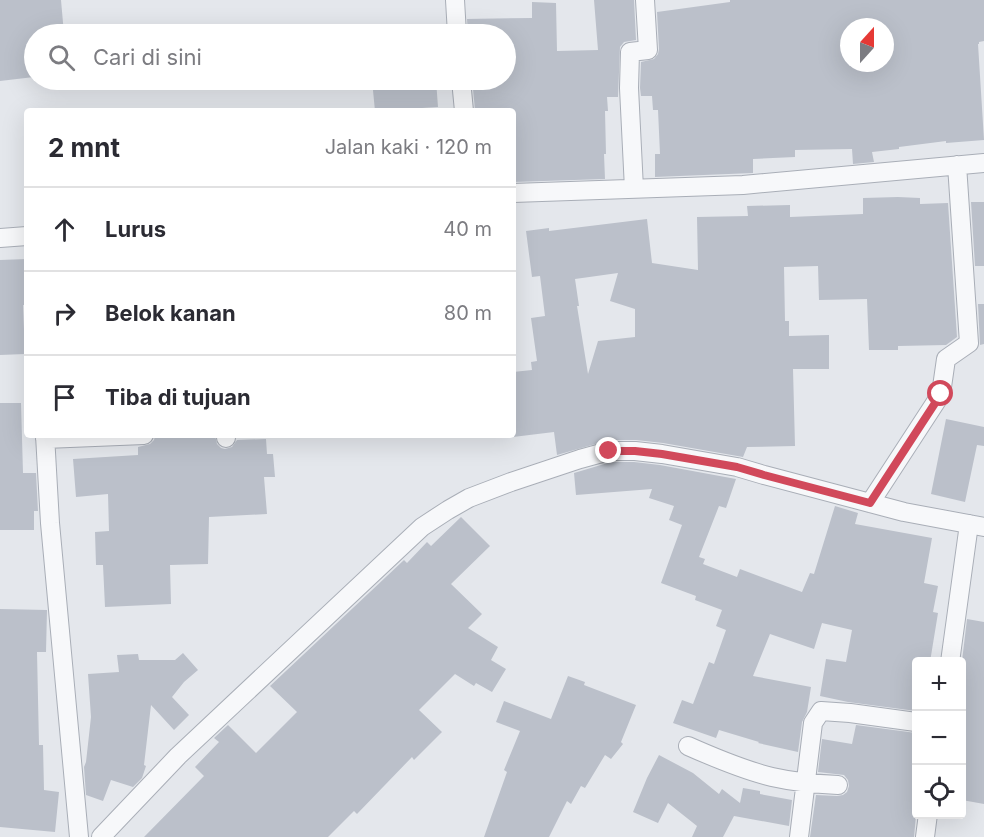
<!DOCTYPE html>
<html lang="id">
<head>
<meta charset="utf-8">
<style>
  :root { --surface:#fff; --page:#f2f2f3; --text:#2b2b33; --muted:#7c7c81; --line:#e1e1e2 }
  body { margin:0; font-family:Inter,sans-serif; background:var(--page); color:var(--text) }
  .controls { position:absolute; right:18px; bottom:18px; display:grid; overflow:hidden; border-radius:6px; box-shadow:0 6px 24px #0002 }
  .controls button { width:54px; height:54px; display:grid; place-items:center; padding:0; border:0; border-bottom:2px solid var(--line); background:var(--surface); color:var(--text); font:30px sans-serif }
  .compass { position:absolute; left:840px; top:18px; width:54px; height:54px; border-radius:50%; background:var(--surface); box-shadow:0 6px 24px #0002; rotate:21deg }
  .stop { position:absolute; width:18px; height:18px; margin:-14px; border:4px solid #d1495b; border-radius:50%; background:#fff }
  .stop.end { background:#d1495b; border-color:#fff; box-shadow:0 2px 6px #0008 }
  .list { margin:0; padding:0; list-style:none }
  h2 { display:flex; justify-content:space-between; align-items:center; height:78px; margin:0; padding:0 24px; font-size:26px }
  h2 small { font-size:20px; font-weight:400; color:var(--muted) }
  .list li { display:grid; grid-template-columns:39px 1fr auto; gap:18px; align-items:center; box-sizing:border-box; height:84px; padding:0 24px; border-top:2px solid var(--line) }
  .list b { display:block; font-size:22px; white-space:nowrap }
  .list em { font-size:20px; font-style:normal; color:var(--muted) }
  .icon { flex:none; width:33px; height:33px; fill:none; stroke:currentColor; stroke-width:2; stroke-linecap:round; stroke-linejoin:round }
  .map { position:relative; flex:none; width:984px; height:837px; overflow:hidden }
  .search { position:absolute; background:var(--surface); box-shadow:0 6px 24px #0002; left:24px; top:24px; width:492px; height:66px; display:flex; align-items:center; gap:15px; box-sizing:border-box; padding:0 21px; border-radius:33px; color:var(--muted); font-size:22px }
  .panel { position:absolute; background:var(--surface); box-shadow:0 6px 24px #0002; left:24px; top:108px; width:492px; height:330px; border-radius:6px }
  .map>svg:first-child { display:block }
  .building { fill:#bbc0ca; fill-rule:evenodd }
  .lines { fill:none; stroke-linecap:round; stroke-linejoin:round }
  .street-casing { stroke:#a9aeb7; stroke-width:20 }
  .street { stroke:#f7f8fa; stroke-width:18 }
  .route { stroke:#d1495b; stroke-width:8 }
</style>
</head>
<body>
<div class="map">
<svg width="984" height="837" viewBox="0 0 984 837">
  <rect width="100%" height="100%" fill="#e4e7ec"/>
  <path class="building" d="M0 0H61L64 34H34V77L0 81Z
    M594 0H634L636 40 624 42 620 47 618 97H607L608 111H605L606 154H604L605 179 513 182V110H475L473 89V80H506V34H468L467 19 532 18V2L556 3 557 51 598 50Z
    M730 0H984V41L979 42V44H978L984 140 946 143V141L899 147V149L872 152 874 162 853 164 852 149 795 150V157L753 159V173L655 177V154H660L658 110H653L652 96H641L640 88 641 62 654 59 658 54 659 49 657 12 730 2ZM849 27H885V63H872L849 66Z
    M372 80H436L438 107 375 111Z
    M898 197 920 198V204L948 203 957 337 946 345 898 346V350H869L867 299 819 300 818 266 784 267 785 321H789V336L829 335V369H793L795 446 747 447 743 457 663 443 636 440H609L557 455 554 432 513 437V372L532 370 531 362 537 361 531 318 545 316 540 276 532 277 526 231 549 228V231L647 219 652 263 698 270 697 217 748 216 747 206 790 205V217L863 214V198ZM618 273 610 301 635 309V337L598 341 588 374 577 306H579L575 279Z
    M971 202H984V266H975Z
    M27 259V305H23L25 354 0 355V260Z
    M978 304H984V344L980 345Z
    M0 403H21L23 473H36L38 511H34V530H0Z
    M946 419 984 427V446L977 445 965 502 931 494Z
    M155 435H215L217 444 221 448 225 449 232 447 237 440 266 439 267 454H273L275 477H264L267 514 209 517 208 564 170 565 171 604 105 607 103 565H96L95 532 109 531 108 494 76 497 73 459 138 455V447L150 444 154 440Z
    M611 462H634L660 465 736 479 726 508 719 506 699 557 705 559 703 564 737 577 740 569 802 592 810 573 814 574 835 506 858 513 855 524 932 538 924 583 938 586 933 612 938 613 930 662H916V711L848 702 820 696 826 659 846 662 852 630 822 623 814 649 770 634 753 676 811 687 807 712 802 722 798 752 758 743 759 742 719 730 716 738 673 723 682 700 693 704 709 662 714 664 726 630 716 626 722 610 695 600 696 596 661 583 682 525 669 520 674 506 649 498 652 489 576 495 574 473Z
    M461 517 490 546 451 584 482 614 468 628 498 647 491 660 506 669 492 692 476 683 474 686 455 674 419 710 442 732 414 760 412 757 357 814 354 811 328 837H144L204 776 195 767 219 742 214 738 228 725 256 753 297 712 270 686 404 560 407 563 427 542 431 546Z
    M0 609 47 610 46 652H37L39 745H43L44 790 59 792 55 832 0 827Z
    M967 619 984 622V804L962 800V661Z
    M183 653 198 670 184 682 172 697 189 715 174 730 151 705 144 765 146 766 142 778 133 787 111 780 103 801 86 795 84 767 86 762 91 717 88 674 119 672 117 655 138 654 139 660H175Z
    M568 676 585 682 584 685 636 705 621 742 623 744 611 759 605 755 585 788 581 786 571 804 567 801 549 837H484L507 772 504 770 520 731 496 722 504 701 551 719Z
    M856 725 916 733V815L914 837H810L816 795 837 796 843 795 847 792 849 786 848 780 844 775 818 772 822 739 852 744Z
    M659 755 693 773 719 794 722 789 740 803 743 788 760 791V794L792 800 789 826 734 816 723 837H692L697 826 668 803 658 823 633 812 647 778Z"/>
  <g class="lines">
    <defs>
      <path id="street" d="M455 0 457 34
        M461 80 464 111
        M634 189 629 88 630 52 648 50 645 0
        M513 193 743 185 984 163
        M0 238 27 236
        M45 435 50 523 79 837
        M226 435V438
        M45 439 144 435
        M870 503 941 394 946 359 969 343 957 165
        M950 662 969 524
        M688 746C715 758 743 770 772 777 794 782 816 784 838 785
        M101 837 178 756 422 527 448 510 469 498 511 482 580 459 609 451H635L662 454 737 467 764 475 904 512 984 527
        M799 837 813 723 821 711 850 713 916 722
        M925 837 928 814"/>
    </defs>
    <use href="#street" class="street-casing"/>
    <use href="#street" class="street"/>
  </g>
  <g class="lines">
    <path class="route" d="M609 451H635L662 454 737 467 764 475 870 503 941 394"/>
  </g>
</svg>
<div class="controls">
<button>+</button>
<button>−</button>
<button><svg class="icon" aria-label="locate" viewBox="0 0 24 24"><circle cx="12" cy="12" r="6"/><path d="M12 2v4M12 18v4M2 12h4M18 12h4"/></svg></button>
</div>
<svg class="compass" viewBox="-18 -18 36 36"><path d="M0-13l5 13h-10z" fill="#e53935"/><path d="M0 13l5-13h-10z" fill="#7c7c81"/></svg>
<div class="stop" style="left:941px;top:394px"></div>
<div class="stop end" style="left:609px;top:451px"></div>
<div class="search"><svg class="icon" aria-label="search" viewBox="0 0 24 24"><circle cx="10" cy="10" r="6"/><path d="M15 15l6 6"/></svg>Cari di sini</div>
<section class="panel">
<h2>2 mnt<small>Jalan kaki · 120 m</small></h2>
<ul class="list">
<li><svg class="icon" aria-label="ahead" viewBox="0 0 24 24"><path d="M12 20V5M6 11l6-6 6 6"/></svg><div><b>Lurus</b></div><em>40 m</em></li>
<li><svg class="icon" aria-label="right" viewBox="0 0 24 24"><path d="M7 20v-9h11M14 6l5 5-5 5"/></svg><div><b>Belok kanan</b></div><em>80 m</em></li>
<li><svg class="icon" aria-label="arrive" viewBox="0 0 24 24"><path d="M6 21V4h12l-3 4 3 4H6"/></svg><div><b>Tiba di tujuan</b></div></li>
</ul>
</section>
</div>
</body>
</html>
